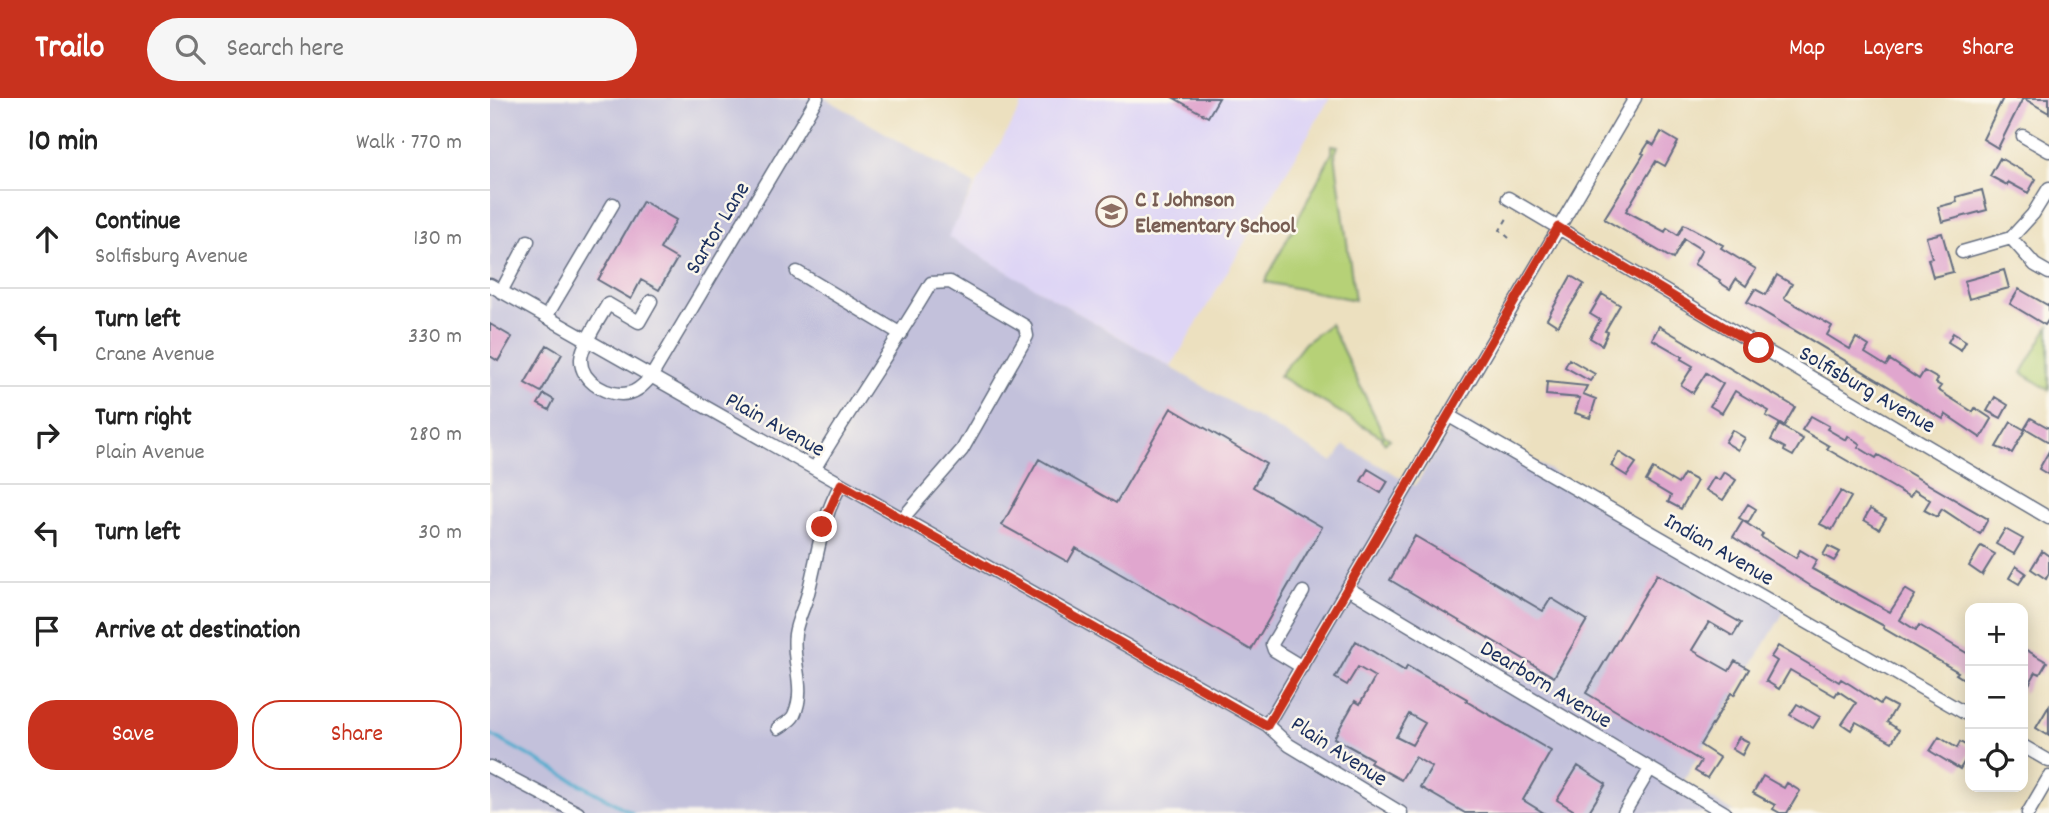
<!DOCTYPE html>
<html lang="en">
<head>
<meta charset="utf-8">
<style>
  :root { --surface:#fff; --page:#f6f6f6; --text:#222; --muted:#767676; --line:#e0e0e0; --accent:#c8321e }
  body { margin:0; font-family:Dekko,sans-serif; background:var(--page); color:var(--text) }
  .controls { position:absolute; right:21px; bottom:21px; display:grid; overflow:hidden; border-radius:14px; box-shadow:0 4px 18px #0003 }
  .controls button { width:63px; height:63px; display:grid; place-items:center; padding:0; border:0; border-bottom:2px solid var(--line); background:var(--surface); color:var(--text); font:35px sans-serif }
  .stop { position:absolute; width:21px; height:21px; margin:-16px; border:5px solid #c8321e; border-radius:50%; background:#fff }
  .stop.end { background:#c8321e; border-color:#fff; box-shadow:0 2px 7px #0008 }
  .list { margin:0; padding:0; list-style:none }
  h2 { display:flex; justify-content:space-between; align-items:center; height:91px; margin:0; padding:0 28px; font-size:30px }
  h2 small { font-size:23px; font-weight:400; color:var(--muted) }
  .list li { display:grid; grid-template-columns:46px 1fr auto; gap:21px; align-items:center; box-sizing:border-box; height:98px; padding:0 28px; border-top:2px solid var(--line) }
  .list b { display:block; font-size:26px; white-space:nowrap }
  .list p { margin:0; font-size:23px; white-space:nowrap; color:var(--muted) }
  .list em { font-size:23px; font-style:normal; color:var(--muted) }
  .actions { display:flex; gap:14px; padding:21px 28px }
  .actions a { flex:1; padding:16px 0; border:2px solid var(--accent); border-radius:28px; text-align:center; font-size:24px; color:var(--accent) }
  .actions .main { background:var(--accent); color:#fff }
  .icon { flex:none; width:38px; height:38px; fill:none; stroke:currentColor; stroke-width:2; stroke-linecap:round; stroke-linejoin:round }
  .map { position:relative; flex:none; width:1559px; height:715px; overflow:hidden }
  header { display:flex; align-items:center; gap:42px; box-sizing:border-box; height:98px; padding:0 35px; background:var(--accent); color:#fff }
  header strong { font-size:33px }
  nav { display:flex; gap:38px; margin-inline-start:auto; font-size:24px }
  .search { width:490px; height:63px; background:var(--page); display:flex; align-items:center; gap:18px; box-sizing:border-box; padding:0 24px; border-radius:38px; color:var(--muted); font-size:26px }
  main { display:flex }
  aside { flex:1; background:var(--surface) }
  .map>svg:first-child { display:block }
  .built { fill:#ded5f5 }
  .industrial { fill:#c3c1db }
  .green { fill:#b6d177; stroke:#68806a; stroke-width:2 }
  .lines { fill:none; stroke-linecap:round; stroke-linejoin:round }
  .stream { stroke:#50acce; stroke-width:3.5 }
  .building { fill:#e0a6ce; fill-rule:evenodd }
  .minor-casing { stroke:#646d80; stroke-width:15 }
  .path { stroke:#646d80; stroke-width:2; stroke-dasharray:5 5; stroke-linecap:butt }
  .minor { stroke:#fff; stroke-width:12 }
  .route { stroke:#c8321e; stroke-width:9 }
  .labels { text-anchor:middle; stroke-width:5; stroke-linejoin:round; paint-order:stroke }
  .education-label { font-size:23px; font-weight:bold; fill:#785e54; stroke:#fbf7ec; text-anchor:start }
  .street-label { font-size:23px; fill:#1b2f5e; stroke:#fbf7ec }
</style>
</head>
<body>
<header>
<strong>Trailo</strong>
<div class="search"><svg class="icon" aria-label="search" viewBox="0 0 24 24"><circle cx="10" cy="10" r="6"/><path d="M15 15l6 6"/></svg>Search here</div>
<nav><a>Map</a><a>Layers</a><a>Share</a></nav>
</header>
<main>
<aside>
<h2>10 min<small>Walk · 770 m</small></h2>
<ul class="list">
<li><svg class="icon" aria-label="ahead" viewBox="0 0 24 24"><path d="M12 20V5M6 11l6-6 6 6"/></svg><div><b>Continue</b><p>Solfisburg Avenue</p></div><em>130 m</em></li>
<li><svg class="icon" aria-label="left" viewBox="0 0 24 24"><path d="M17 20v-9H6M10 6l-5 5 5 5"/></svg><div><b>Turn left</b><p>Crane Avenue</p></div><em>330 m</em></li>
<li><svg class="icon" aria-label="right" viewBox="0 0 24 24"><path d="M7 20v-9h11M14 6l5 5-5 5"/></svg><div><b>Turn right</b><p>Plain Avenue</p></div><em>280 m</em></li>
<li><svg class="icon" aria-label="left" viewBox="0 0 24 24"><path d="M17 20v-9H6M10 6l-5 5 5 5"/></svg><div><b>Turn left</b></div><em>30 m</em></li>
<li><svg class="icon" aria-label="arrive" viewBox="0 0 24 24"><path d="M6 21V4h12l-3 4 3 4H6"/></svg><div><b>Arrive at destination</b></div></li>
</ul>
<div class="actions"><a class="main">Save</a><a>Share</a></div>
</aside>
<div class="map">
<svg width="1559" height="715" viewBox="0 0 1559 715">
  <rect width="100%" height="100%" fill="#fbf7ec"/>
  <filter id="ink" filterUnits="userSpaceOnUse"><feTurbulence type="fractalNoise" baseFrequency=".0143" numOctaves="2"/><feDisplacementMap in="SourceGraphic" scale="14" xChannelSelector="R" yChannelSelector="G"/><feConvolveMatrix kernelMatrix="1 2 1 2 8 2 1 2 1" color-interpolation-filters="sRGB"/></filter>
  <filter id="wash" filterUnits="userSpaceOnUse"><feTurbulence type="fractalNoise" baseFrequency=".00686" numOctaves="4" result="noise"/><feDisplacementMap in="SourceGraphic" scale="28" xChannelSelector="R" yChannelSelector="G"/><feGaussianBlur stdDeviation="1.57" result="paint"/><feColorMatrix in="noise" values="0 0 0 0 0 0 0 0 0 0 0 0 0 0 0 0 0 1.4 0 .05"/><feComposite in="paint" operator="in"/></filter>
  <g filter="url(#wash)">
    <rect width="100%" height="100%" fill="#ece0bf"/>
    <path class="built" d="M536 0H840L681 269 457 139Z"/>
    <path class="industrial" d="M0 0H335L485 87 458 139 843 364 854 347 925 388 968 319 1297 509 1193 684 1245 715H0Z"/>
    <path class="green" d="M842 47 848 48 845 56 865 202 775 184 842 55Z
      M840 226 894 337 900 341 895 345 891 341 892 339 789 278 815 245Z
      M1559 228V292L1532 275Z"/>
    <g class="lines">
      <path class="stream" d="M0 636 142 715"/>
    </g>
    <g id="blocks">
      <path class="building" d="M684 0H729L718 19Z
        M1513 0H1533L1508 50 1493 41Z
        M1533 0H1559V15Z
        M1171 34 1188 44 1175 68 1166 63 1136 113 1175 134 1177 130 1188 137 1194 126 1233 147 1231 150 1266 171 1256 188 1246 181 1240 191 1229 184 1230 182 1204 166 1212 152 1194 141 1183 161 1114 121 1154 56 1152 55 1159 44 1164 47Z
        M1510 60 1546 81 1538 95 1518 84 1517 87 1500 78Z
        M1492 92 1497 112 1452 124 1448 109 1467 104 1466 99Z
        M153 103 186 122 170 151 187 161 169 192 151 182 141 201 108 182Z
        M1452 135 1463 174 1443 179 1438 161 1442 160 1436 139Z
        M1514 172 1519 190 1479 201 1474 183Z
        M1287 177 1302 186 1294 200 1342 228 1337 237 1345 242 1360 251 1366 240 1379 248 1375 255 1396 268 1400 262 1429 281 1434 273 1448 281 1446 285 1451 288 1448 292 1483 314 1485 310 1502 321 1491 340 1455 316 1453 321 1257 204 1265 191 1276 197Z
        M1081 178 1094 186 1068 228 1057 221Z
        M1529 191 1559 208V221L1555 227 1520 206Z
        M1112 196 1130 207 1115 233 1118 234 1112 247 1100 240 1110 222 1100 216Z
        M0 226 22 239 8 263 0 258Z
        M1169 228 1305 309 1294 328 1276 318 1279 313 1245 293 1232 315 1220 308 1233 286 1216 275 1203 295 1191 287 1203 268 1191 261 1193 259 1162 241Z
        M1463 235 1476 243 1471 252 1458 244Z
        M57 247 72 256 51 294 35 285Z
        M1079 261 1105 276 1100 283 1075 269Z
        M1057 284 1097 288 1093 296 1106 301 1100 320 1085 315 1090 300 1056 297Z
        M54 296 64 302 59 312 48 306Z
        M1505 299 1518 307 1511 320 1497 313Z
        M681 310 776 366 763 389 832 429 761 552 586 450 578 464 512 427 549 361 626 405Z
        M1321 318 1339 328 1337 331 1356 342 1358 338 1370 346 1368 349 1386 360 1388 357 1498 421 1490 436 1452 411 1447 419 1434 412 1440 402 1424 392 1420 399 1337 351 1339 348 1312 332Z
        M1541 320 1559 330V344L1535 330Z
        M1521 324 1535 332 1522 355 1506 349Z
        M1289 327 1313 341 1303 358 1294 353 1295 350 1281 342Z
        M1242 332 1255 340 1248 352 1235 344Z
        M1559 353V377L1549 371Z
        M1129 354 1146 365 1137 378 1121 368Z
        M878 371 898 383 891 395 871 383Z
        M1163 371 1188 386 1194 376 1207 383 1191 411 1178 404 1181 398 1156 383Z
        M1234 374 1246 382 1233 402 1216 392 1224 379 1229 382Z
        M1351 393 1361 399 1342 432 1330 426Z
        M1258 406 1266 411 1258 425 1249 420Z
        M1380 411 1396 420 1389 431 1374 422Z
        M1253 423 1273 436 1271 439 1306 460 1310 452 1327 462 1322 471 1400 514 1415 491 1425 497 1410 522 1426 532 1429 527 1480 557V585L1466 576 1468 574 1393 530 1394 528 1324 490 1243 439Z
        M1515 431 1533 441 1524 456 1506 446Z
        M925 438 1053 513 1061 500 1097 522 1064 579 900 482Z
        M1338 448 1350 454 1344 463 1333 457Z
        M1491 448 1505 456 1492 477 1479 468Z
        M1552 453 1559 458V475L1556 481 1541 471Z
        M1526 468 1536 475 1529 486 1519 480Z
        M1167 476 1251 525 1243 538 1219 524 1202 552 1239 573 1245 563 1259 571 1244 597 1241 595 1210 647 1230 660 1217 680 1205 673 1211 663 1096 595Z
        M866 543 915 573 917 568 948 586 949 585 977 601 976 603 1061 653 1033 702 1054 715H975L930 689 942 669 925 659 911 682 880 665 882 661 844 640 865 603 870 606 885 579 868 569 857 587 845 580ZM919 616 935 625 922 647 906 639Z
        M1288 548 1349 584 1351 581 1361 587 1390 606 1393 602 1406 609 1397 624 1409 632 1402 644 1366 624 1361 632 1352 626 1366 605 1348 593 1345 598 1300 572 1289 591 1276 583 1287 563 1281 559Z
        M1533 550 1557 564 1550 576 1546 574 1533 597Z
        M1307 606 1330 619 1323 630 1300 617Z
        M1559 608V638L1546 630Z
        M1249 639 1259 644 1252 657 1242 651Z
        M1449 639 1467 650 1470 644 1480 650V654L1470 671 1440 653Z
        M1088 668 1116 686 1098 715H1088L1067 702Z
        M1273 678 1294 690 1297 685 1310 693 1297 715H1290L1283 711 1285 707 1263 695Z"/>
    </g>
  </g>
  <g filter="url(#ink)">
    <use href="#blocks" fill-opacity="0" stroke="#646d80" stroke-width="2"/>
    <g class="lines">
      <defs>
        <path id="minor" d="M1533 38 1559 53
          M1018 100 1559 420
          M1521 140 1545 167 1559 175
          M1472 154 1521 140 1543 116 1559 90
          M307 174 411 236
          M0 187 777 627 799 647 911 715
          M11 194 38 143
          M161 203 149 224 118 206C110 220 92 246 91 261 90 284 120 300 139 295 149 293 155 285 161 279L327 0
          M56 219 123 106
          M959 318 1480 618
          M325 370C362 307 404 248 441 185L460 184 535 228 537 238 472 352 412 421
          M859 491 1235 715
          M812 569 784 552 782 546 813 494
          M777 627 1145 0
          M288 630C294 626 301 623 304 617 317 589 301 564 305 536 307 522 315 508 318 495 329 454 330 424 351 386
          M1533 648 1559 663
          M0 669 88 715
          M1134 715 1160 671
          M1538 715 1559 679"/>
      </defs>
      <use href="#minor" class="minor-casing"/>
      <path class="path" d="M1019 140 1010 132 1019 117"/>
      <use href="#minor" class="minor"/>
    </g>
  </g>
  <g class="lines" filter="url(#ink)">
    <path class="route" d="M332 429 351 386 777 628 1068 129 1269 250"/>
  </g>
  <defs>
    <symbol id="school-ring" viewBox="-11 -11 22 22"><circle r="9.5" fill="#fbf7ec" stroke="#8d6e63" stroke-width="1.5"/><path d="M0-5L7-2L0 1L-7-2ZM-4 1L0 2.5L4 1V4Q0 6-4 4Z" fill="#8d6e63"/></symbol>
  </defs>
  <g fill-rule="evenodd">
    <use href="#school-ring" x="604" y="96" width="35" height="35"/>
  </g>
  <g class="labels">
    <g class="education-label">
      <text x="645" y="108">C I Johnson<tspan x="645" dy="26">Elementary School</tspan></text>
    </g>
    <g class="street-label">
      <text transform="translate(226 129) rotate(-59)" y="8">Sartor Lane</text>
      <text transform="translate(1378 290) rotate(30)" y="8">Solfisburg Avenue</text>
      <text transform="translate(286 325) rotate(29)" y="8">Plain Avenue</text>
      <text transform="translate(1230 450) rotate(30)" y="8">Indian Avenue</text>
      <text transform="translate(1057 585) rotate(31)" y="8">Dearborn Avenue</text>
      <text transform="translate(850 652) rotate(33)" y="8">Plain Avenue</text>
    </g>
  </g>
</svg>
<div class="controls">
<button>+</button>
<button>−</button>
<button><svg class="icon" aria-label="locate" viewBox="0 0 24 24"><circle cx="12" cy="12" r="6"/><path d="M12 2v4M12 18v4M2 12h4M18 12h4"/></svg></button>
</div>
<div class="stop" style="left:1269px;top:250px"></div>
<div class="stop end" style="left:332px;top:429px"></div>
</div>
</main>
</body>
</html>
